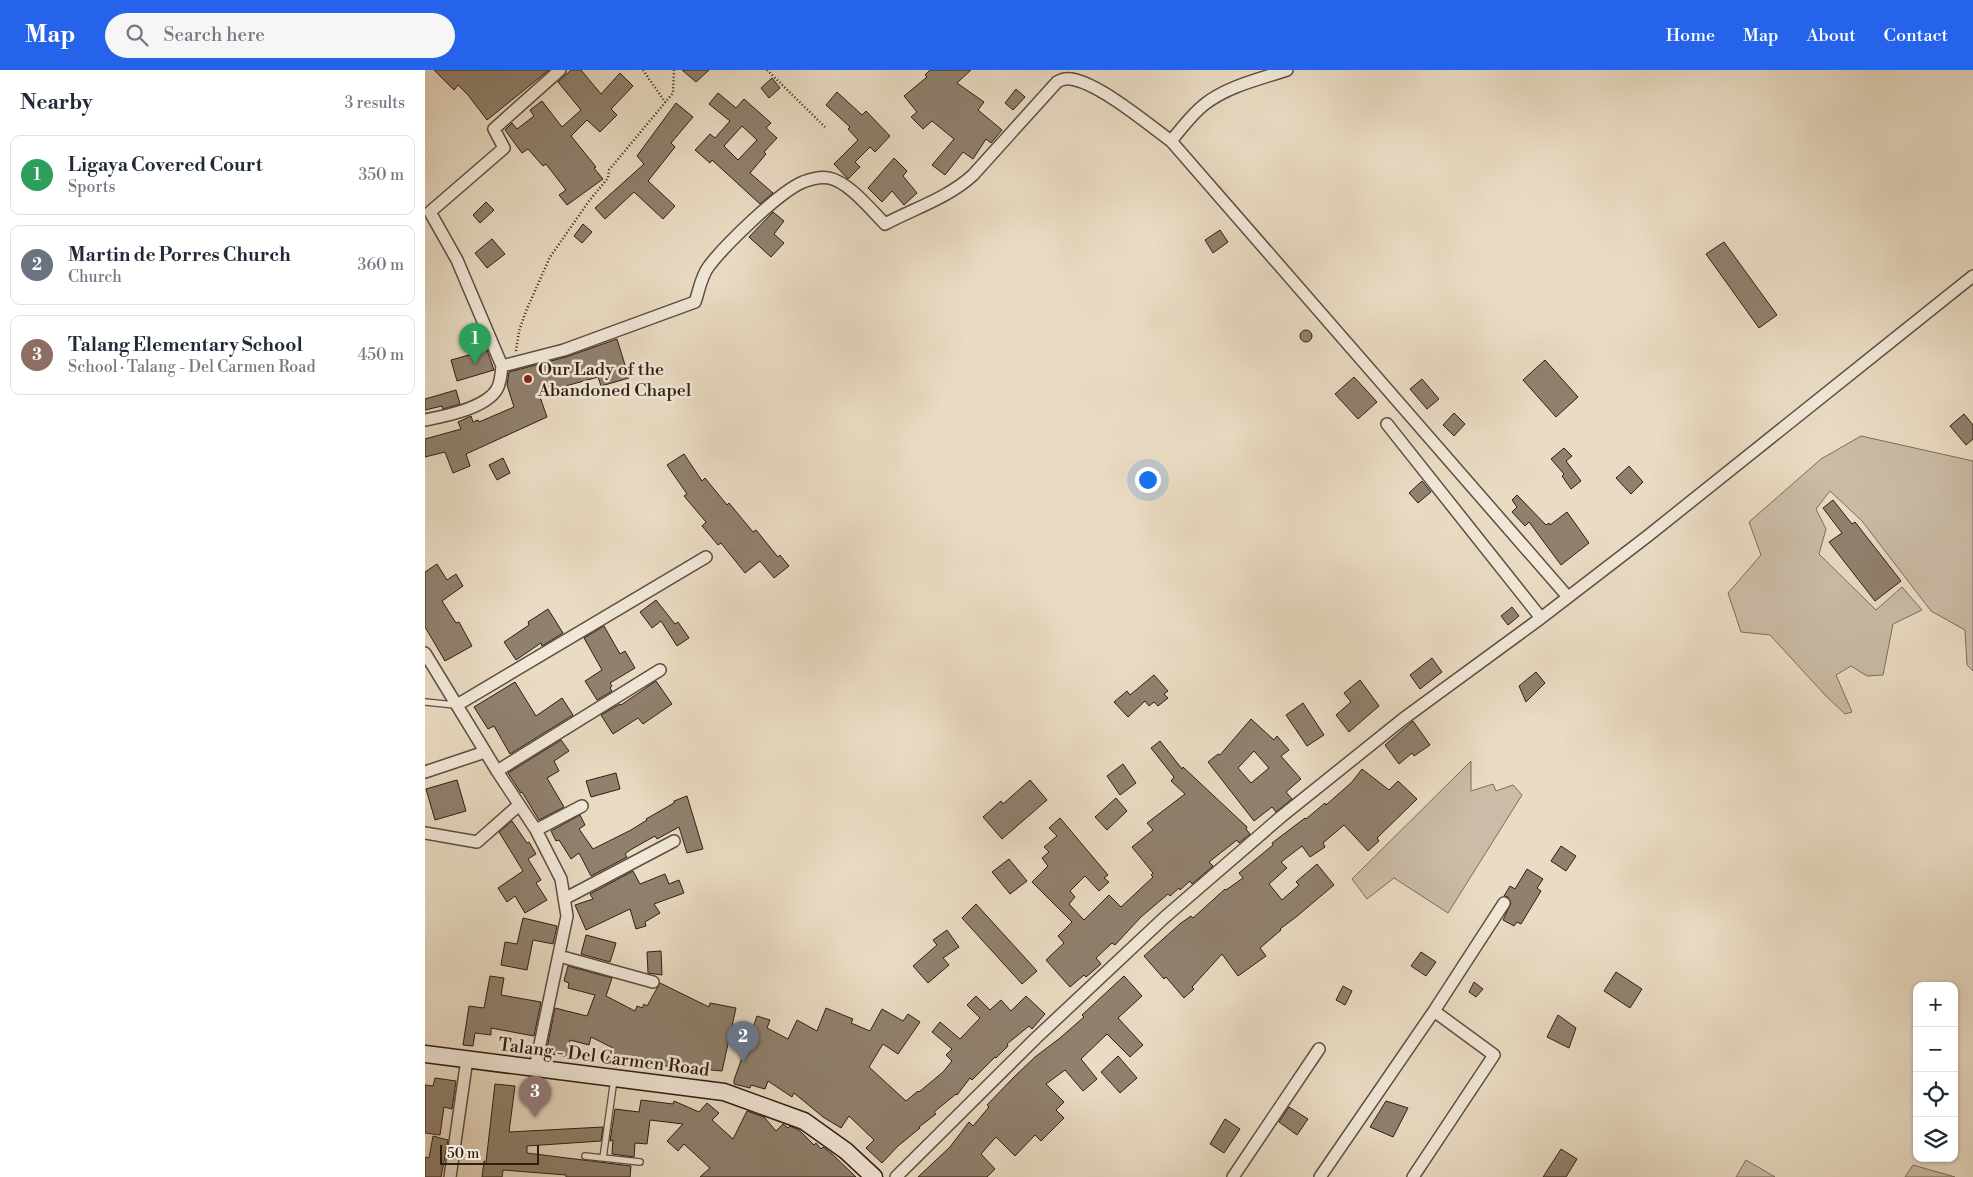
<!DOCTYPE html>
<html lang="en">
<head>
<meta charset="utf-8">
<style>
  :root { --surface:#fff; --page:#f6f6f7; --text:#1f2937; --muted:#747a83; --line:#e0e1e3; --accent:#2563eb }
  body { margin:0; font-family:"Libre Bodoni",serif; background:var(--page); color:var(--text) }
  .controls { position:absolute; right:15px; bottom:15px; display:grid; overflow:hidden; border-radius:10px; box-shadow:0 1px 4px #0004 }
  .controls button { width:45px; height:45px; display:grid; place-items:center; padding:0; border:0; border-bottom:1px solid var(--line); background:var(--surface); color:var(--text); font:25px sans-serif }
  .scale { position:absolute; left:15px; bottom:12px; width:99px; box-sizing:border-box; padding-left:5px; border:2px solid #2f1e13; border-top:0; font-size:14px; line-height:18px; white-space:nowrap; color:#2f1e13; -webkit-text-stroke:4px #f1e8d9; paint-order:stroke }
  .you { position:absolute; left:722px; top:409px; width:18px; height:18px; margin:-12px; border:4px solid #fff; border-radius:50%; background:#1a73e8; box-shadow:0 0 0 8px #1a73e833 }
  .badge { display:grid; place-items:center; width:32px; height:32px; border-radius:50%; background:var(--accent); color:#fff; font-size:16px; font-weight:700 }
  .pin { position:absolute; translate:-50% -41px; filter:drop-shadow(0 1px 2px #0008) }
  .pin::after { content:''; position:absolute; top:26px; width:18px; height:15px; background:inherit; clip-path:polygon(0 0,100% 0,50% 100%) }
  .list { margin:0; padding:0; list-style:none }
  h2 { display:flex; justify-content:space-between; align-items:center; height:65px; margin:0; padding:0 20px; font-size:21px }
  h2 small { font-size:16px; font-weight:400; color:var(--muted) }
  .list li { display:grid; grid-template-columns:32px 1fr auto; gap:15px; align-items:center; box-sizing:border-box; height:80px; margin:0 10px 10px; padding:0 10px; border:1px solid var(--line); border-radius:10px }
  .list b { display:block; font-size:19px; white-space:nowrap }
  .list p { margin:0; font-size:16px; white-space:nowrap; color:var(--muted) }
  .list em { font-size:16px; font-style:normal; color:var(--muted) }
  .icon { flex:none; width:28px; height:28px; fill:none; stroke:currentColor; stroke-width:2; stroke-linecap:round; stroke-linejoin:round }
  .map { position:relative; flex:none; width:1548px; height:1107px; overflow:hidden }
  header { display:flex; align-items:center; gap:30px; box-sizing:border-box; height:70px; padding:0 25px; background:var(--accent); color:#fff }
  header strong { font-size:24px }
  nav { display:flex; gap:28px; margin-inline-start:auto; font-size:18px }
  .search { width:350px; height:45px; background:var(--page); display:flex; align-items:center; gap:12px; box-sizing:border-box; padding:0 18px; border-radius:28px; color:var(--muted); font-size:19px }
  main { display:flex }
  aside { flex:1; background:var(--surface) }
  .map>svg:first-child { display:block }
  .green { fill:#cabca6; stroke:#7c6d5c }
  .building { fill:#90816f; stroke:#2f1e13; fill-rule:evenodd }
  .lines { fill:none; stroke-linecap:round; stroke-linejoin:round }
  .lane-casing { stroke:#5e4e3f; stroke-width:8 }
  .street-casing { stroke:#5e4e3f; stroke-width:14 }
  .secondary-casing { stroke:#2f1e13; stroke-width:19 }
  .path { stroke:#2f1e13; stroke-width:2.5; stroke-dasharray:1 2.5; stroke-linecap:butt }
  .lane { stroke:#f1e8d9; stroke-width:5.5 }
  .street { stroke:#f1e8d9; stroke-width:11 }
  .secondary { stroke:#f1e8d9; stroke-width:16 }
  .poi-dot { fill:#8f2418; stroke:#f1e8d9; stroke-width:2 }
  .labels { text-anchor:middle; stroke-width:5; stroke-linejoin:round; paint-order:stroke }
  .poi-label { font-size:18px; fill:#2f1e13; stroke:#f1e8d9; text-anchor:start }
  .street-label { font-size:18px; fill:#2f1e13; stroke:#f1e8d9 }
</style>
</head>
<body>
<header>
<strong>Map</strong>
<div class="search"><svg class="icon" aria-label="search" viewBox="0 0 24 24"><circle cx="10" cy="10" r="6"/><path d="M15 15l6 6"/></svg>Search here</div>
<nav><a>Home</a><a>Map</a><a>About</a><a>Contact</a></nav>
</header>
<main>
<aside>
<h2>Nearby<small>3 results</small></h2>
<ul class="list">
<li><span class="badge" style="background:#2e9e5b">1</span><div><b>Ligaya Covered Court</b><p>Sports</p></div><em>350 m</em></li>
<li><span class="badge" style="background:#6b7280">2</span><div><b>Martin de Porres Church</b><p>Church</p></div><em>360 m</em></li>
<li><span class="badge" style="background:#8d6e63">3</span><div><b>Talang Elementary School</b><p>School · Talang - Del Carmen Road</p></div><em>450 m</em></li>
</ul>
</aside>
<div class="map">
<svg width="1548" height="1107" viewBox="0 0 1548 1107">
  <rect width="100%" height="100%" fill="#eadcc4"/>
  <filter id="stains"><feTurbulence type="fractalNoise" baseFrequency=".004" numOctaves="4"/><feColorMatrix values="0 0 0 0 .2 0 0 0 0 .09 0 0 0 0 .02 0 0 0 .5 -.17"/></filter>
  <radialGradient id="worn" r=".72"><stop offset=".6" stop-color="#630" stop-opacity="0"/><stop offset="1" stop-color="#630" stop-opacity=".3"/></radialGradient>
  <path class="green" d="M1436 366 1548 391V601L1542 595 1540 560 1506 541 1437 451 1405 421 1391 439 1401 459 1394 484 1451 540 1477 517 1497 540 1468 554 1458 605 1442 606 1426 596 1411 605 1427 642 1420 644 1400 625 1345 565 1316 562 1303 523 1336 485 1324 452 1396 389Z
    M1046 691V721L1068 714 1071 721 1088 715 1097 725 1023 843 969 808 942 829 927 809Z
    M1321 1090 1350 1107H1311Z
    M1488 1095 1530 1107H1480Z"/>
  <path class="building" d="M9 0H124L62 50 43 25 33 15 29 20Z
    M146 0H156L176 24 195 3 208 16 186 39 192 45 175 62 162 50 146 66 171 97 169 98 178 109 142 135 134 125 141 120 121 94 118 96 103 79 97 83 80 60 87 53 92 59 109 46 105 40 117 31 137 57 156 40 133 12Z
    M257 0H284L271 12Z
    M505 0H546L532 13 559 32 553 40 577 60 566 73 561 69 548 89 538 82 520 105 507 95 529 69 507 51 498 59 486 47 492 42 479 26 502 7 500 5Z
    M347 8 355 18 344 28 336 18Z
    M591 19 600 27 588 40 580 33Z
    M412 22 437 45 441 41 465 66 450 82 445 77 430 92 435 97 423 109 409 94 433 70 423 59 425 57 401 35Z
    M293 23 311 38 319 29 346 53 341 58 352 68 339 82 341 84 325 103 348 123 335 134 287 90 285 93 270 80 285 64 290 68 305 51 284 34ZM317 56 332 70 313 90 299 76Z
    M251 33 268 47 246 73 250 77 223 111 250 136 238 149 209 122 180 149 170 138 219 94 212 86Z
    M469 88 482 101 478 106 492 123 479 135 467 121 457 132 443 118Z
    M61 132 69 140 55 153 48 145Z
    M348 142 359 151 349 164 359 173 346 187 324 167Z
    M158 154 167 162 157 173 149 166Z
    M795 160 803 172 788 183 780 170Z
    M67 169 80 184 62 198 50 183Z
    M1299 172 1352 245 1334 258 1281 184Z
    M875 266a6 6 0 1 1 12 0a6 6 0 1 1-12 0Z
    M192 269 204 308 176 316 173 307 130 319 131 322 115 327 122 347 41 384 45 396 28 403 20 382 0 387V369L36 359 33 352 46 346 48 352 53 350 54 352 89 337 82 315 84 302 141 287Z
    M62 280 69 300 32 311 26 290Z
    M1120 290 1153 327 1131 347 1098 310Z
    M929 307 952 332 933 349 910 324Z
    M997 309 1014 329 1002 339 985 319Z
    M31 320 35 334 18 339 17 336 0 340V329Z
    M1029 343 1040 354 1029 366 1018 355Z
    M1539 344 1548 355V369L1541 375 1525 356Z
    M1139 378 1147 386 1141 391 1156 411 1146 419 1137 406 1139 404 1126 389Z
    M259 384 277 411 280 408 302 435 304 433 328 462 331 460 353 487 355 485 364 496 349 508 335 491 320 503 296 473 293 475 277 456 281 452 259 426 262 424 242 395Z
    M78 388 85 403 72 410 64 395Z
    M1204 396 1218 412 1206 424 1191 408Z
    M997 411 1006 422 993 433 984 423Z
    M1092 425 1121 455 1124 453 1125 455 1142 442 1164 473 1136 495 1104 452 1100 456 1087 442 1092 437 1087 430Z
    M1408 430 1427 454 1430 452 1476 511 1450 531 1404 472 1417 463 1398 438Z
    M12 494 22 510 31 504 38 516 17 531 31 553 34 552 47 576 20 591 0 557V502Z
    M231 530 250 554 253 552 264 568 252 576 236 551 227 558 215 542Z
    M1087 537 1094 546 1083 555 1076 546Z
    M123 539 138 563 117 576 116 573 91 590 79 572 104 555 103 552Z
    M179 556 195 584 200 581 210 598 185 613 187 616 185 618 187 621 172 630 160 611 177 600 159 568Z
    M1007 588 1017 602 995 619 985 605Z
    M1111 602 1120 613 1101 632 1094 616Z
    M729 605 743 621 739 624 743 628 733 636 729 632 724 636 720 631 703 647 689 632 702 621 705 625Z
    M935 610 954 636 924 662 911 645 926 632 919 623Z
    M231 611 247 634 218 654 213 648 188 664 176 645 195 634 196 635Z
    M90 612 111 646 137 628 148 645 85 684 69 656 63 659 49 637Z
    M878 633 899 665 882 676 861 645Z
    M826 649 849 670 852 666 864 680 856 686 876 709 861 722 867 729 851 742 847 737 829 751 783 692 793 684 795 685ZM829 681 844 698 826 713 813 698Z
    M988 651 1005 675 989 686 987 683 974 694 960 675Z
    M136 670 144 681 129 691 134 701 122 708 139 737 114 750 97 722 96 723 83 703Z
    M735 671 757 699 758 697 822 757 821 759 825 764 814 773 812 770 784 792 788 796 767 814 765 811 755 820 754 818 745 826 743 824 716 847 690 875 687 873 671 888 676 894 661 907 659 905 645 917 621 890 639 873 633 866 647 852 607 812 623 796 617 788 624 782 619 777 632 766 624 758 635 748 683 805 679 808 684 812 674 821 660 806 645 821 650 827 644 834 659 850 684 825 696 837 728 807 726 805 728 803 707 777 728 760 722 753 760 724 746 711 749 707 726 678Z
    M698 694 711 713 695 725 682 706Z
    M937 699 964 720 973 711 992 729 952 768 954 771 943 781 919 755 898 773 900 777 885 787 877 776 856 792 862 798 844 814 857 830 874 815 871 812 892 794 909 815 871 847 855 859 856 860 835 878 841 886 813 906 797 884 767 917 769 919 759 928 741 907 739 909 719 886 756 853 766 846 768 848 800 819 801 820 818 808 814 803 848 775 847 773 880 748 881 749 900 733 901 735 927 712Z
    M191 703 195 719 166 727 161 711Z
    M32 710 41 741 10 750 1 719Z
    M605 710 622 730 577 769 558 747 576 731 578 734Z
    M262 726 278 779 262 783 254 757 232 769 230 766 205 780 200 784 202 787 166 806 154 783 146 789 134 770 131 771 126 761 155 745 160 755 154 759 168 779 206 760 222 750 221 749 249 733V731Z
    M691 728 702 741 682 760 670 747Z
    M87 751 102 773 104 772 111 784 103 789 116 810 111 813 122 830 100 843 90 826 82 832 73 818 98 801 74 762Z
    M1136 776 1151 786 1141 801 1126 791Z
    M584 789 602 811 585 824 567 802Z
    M1102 799 1118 809 1112 818 1116 821 1096 854 1092 852 1089 856 1078 850 1086 833 1083 827 1079 826 1085 816 1090 819Z
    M208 801 215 814 240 804 244 814 254 810 259 823 229 834 235 843 220 852 221 856 211 859 205 839 161 860 150 835 168 829 165 824Z
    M551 834 612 901 597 914 537 848Z
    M98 848 132 856 128 874 108 870 102 900 76 895 80 872 92 874Z
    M522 860 534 877 518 888 524 895 503 913 488 896 512 875 508 870Z
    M161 865 191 873 185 892 156 884Z
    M236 881 237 905 223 903 222 882Z
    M996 882 1011 892 1001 906 986 896Z
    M143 896 187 908 181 926 210 941 212 936 217 938 219 934 222 936 235 913 284 937 285 933 311 938 297 1001 277 999 276 1005 260 1003V999L235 995 234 1001 211 996 210 999 195 992 192 997 181 991 188 978 166 967 164 975 145 970 142 987 121 983 130 938 162 946 170 925 143 918 144 913 139 911Z
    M1191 902 1217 919 1205 938 1179 921Z
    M65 906 79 908 76 925 116 932 109 966 66 958V965L50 963 48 976 38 975 44 936 59 938Z
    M699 906 717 926 693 948 718 975 705 987 682 964 656 989 672 1009 658 1021 640 1000 621 1014 639 1032 631 1040 639 1048 616 1071 610 1065 590 1086 571 1067 556 1084 570 1099 562 1107H493L525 1077 544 1052 548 1056 564 1037 562 1035 589 1007 610 987 635 968 659 947 657 945Z
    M1049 912 1058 919 1051 927 1044 922Z
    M918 916 927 921 920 935 911 930Z
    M551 926 565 940 576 930 586 941 601 926 620 944 607 959 604 956 582 974 583 976 571 988 570 987 547 1010 545 1008 532 1025 531 1024 509 1042 511 1044 494 1057 495 1058 473 1076 457 1093 441 1078 449 1070 424 1046 416 1058 398 1047 369 1023 367 1027 343 1011 340 1019 326 1015 325 1018 309 1014V1010L332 946 345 950 342 958 363 969 372 950 392 961 401 938 428 949 426 953 445 961 457 939 478 951 483 944 495 952 473 984 458 974 444 997 481 1031 493 1021 494 1022 518 1002 527 991 521 985 527 979 507 962 515 952 535 969 555 948 542 935Z
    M1133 945 1151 958 1144 978 1122 967Z
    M693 986 712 1008 695 1023 676 1002Z
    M10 1008 31 1011 27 1039 19 1037 15 1065 0 1063V1015L8 1016Z
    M70 1014 90 1016 84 1062 178 1057 176 1071 102 1076V1083L206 1096 205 1107H141V1105L78 1100 77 1107H57L59 1091 61 1092Z
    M216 1030 248 1034 249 1031 274 1042 282 1033 294 1043 287 1050 308 1069 322 1041 339 1047 351 1061 358 1054 363 1058 365 1056 374 1060 389 1075 391 1073 396 1079 398 1077 407 1084 431 1107H275L285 1098 259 1074 253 1081 242 1071 258 1054 225 1050 222 1074 210 1073 209 1087 187 1084 188 1070 185 1071 190 1039 214 1042Z
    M961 1031 983 1038 968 1067 945 1057Z
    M864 1037 883 1049 872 1065 854 1052Z
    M800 1049 815 1059 799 1083 785 1074Z
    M8 1066 23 1070 16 1107H0V1087L4 1088Z
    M1136 1079 1152 1089 1141 1107H1118Z"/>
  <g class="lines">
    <defs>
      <path id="lane" d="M0 632 30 635
        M160 1086 215 1092
        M178 1088 189 1009"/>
      <path id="street" d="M135 0 69 59 79 78 5 142 32 190 77 296 139 280 270 232C274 221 276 206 284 196 300 175 354 122 378 112 386 109 395 106 404 108 424 112 446 140 460 154 490 138 523 128 548 105L632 12C637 9 641 8 646 9 674 13 723 54 746 71L1143 527
        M746 71C757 58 767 44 780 34 803 16 835 9 862 0
        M0 350C21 346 61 338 72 319 76 312 76 303 77 296
        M962 354 1116 548
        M0 583 72 701 111 760 136 809 142 846 110 998
        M32 635 281 487
        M72 701 235 600
        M0 702 60 682
        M111 760 157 736
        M0 763 52 772 94 735
        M139 829 249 771
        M134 886 228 912
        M25 1107 42 989
        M471 1107 611 968 740 847 857 746 978 649 1116 548 1224 465 1548 206
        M808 1107 894 979
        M895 1107 1009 941 1079 833
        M988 1107 1069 985 1009 941"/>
      <path id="secondary" d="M0 984 299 1022 379 1051 421 1081 449 1107"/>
    </defs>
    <use href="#lane" class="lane-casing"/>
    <use href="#street" class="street-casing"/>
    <use href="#secondary" class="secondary-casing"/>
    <path class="path" d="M218 0 240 32
      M342 0 400 57
      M91 281 94 261 101 241 125 187 164 131 183 108 184 100 248 23 249 0"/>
    <use href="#lane" class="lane"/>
    <use href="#street" class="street"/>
    <use href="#secondary" class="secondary"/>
  </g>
  <circle class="poi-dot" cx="103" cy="309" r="5"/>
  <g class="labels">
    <g class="poi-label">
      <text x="113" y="305">Our Lady of the<tspan x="113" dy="21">Abandoned Chapel</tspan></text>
    </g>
    <g class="street-label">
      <text transform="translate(179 987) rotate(7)" y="6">Talang - Del Carmen Road</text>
    </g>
  </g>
  <rect width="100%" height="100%" filter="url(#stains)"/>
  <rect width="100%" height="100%" fill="url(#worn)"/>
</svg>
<div class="controls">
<button>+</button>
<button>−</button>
<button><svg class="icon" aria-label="locate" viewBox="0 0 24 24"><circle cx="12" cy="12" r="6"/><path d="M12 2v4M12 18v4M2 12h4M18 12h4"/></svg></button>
<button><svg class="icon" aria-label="layers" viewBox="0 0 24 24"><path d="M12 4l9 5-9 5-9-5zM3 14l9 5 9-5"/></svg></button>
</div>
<div class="scale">50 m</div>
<div class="you"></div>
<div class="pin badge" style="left:50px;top:294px;background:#2e9e5b">1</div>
<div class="pin badge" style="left:318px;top:992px;background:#6b7280">2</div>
<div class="pin badge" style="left:110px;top:1047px;background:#8d6e63">3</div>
</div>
</main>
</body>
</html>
